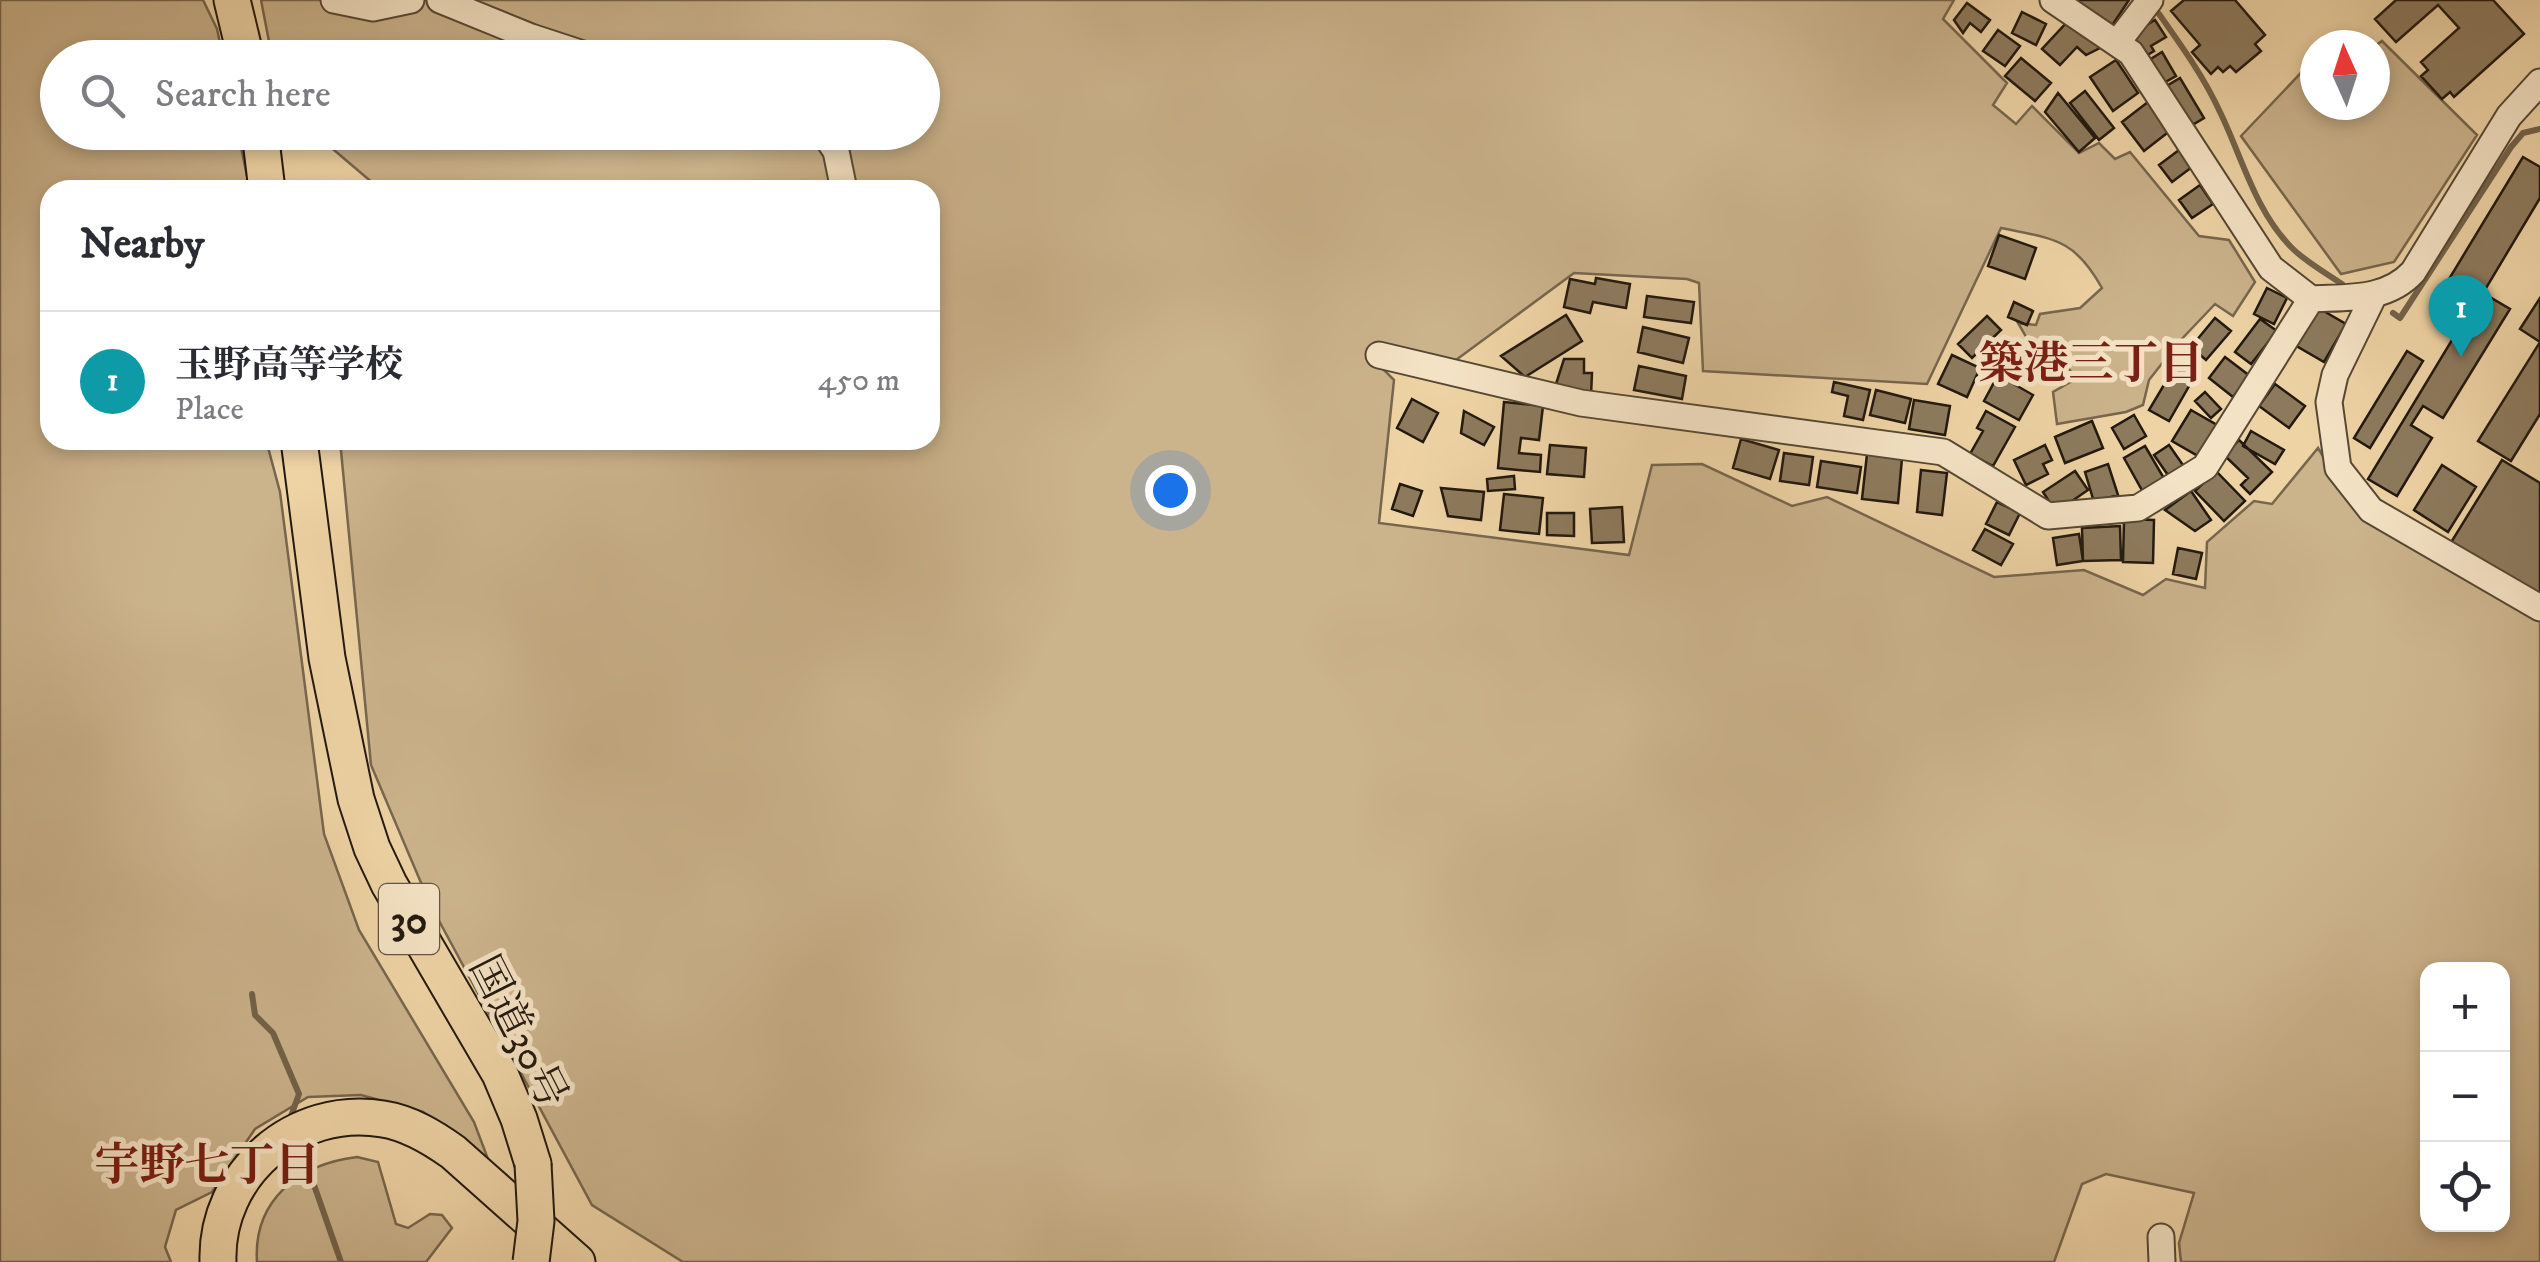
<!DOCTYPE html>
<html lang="en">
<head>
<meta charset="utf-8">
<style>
  :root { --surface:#fff; --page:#f7f7f7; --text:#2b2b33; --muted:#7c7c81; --line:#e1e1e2; --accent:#1a73e8 }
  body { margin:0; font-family:"IM FELL DW Pica","Noto Serif JP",serif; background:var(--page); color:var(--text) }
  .controls { position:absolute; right:30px; bottom:30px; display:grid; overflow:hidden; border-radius:20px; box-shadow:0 5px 15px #0003 }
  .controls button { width:90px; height:90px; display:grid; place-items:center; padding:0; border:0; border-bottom:2px solid var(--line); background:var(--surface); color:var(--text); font:50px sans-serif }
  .compass { position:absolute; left:2300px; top:30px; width:90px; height:90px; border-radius:50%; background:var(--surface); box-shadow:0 5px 15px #0003; rotate:357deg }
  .you { position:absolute; left:1170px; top:490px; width:35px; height:35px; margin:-25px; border:8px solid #fff; border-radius:50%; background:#1a73e8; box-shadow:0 0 0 15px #1a73e833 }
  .badge { display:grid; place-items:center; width:65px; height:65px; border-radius:50%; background:var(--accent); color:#fff; font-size:32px; font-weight:700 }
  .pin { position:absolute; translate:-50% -82px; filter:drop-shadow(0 2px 5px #0008) }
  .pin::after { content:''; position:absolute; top:52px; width:35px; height:30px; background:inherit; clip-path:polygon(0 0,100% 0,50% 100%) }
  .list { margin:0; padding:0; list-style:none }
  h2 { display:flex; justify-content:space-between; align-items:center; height:130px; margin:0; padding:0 40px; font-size:42px }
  h2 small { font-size:32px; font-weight:400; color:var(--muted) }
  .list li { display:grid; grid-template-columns:65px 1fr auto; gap:30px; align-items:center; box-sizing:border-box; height:140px; padding:0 40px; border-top:2px solid var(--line) }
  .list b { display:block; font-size:38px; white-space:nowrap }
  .list p { margin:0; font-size:32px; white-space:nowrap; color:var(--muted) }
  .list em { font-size:32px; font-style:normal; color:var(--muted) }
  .icon { flex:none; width:55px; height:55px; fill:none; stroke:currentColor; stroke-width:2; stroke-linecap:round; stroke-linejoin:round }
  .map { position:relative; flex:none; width:2540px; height:1262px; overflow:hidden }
  .search { position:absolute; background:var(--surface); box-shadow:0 5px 15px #0003; left:40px; top:40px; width:900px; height:110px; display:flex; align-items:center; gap:25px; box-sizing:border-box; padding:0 35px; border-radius:55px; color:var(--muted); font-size:38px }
  .panel { position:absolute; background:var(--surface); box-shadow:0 5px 15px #0003; left:40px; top:180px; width:900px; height:270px; border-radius:30px }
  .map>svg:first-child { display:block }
  .green { fill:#cbb38c; stroke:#77664e; stroke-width:2.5; fill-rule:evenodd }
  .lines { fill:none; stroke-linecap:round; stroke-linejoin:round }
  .stream { stroke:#73634a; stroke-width:6 }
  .building { fill:#8d7a5d; stroke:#23190f; stroke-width:2.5 }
  .minor-casing { stroke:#564834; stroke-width:29 }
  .highway-casing { stroke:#23190f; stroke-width:39 }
  .minor { stroke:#f4e2c4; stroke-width:25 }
  .highway { stroke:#eed3a5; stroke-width:35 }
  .highway-bridge-casing { stroke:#23190f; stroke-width:39; stroke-linecap:butt }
  .highway-bridge { stroke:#eed3a5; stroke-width:35 }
  .labels { text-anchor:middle; stroke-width:10; stroke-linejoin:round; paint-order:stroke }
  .shield { fill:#f4e2c4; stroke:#625545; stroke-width:2.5 }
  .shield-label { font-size:40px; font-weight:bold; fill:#23190f }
  .street-label { font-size:42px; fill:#23190f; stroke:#f4e2c4 }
  .neighbourhood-label { font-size:45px; font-weight:bold; fill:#7a1f14; stroke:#f4e2c4 }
</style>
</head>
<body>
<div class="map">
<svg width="2540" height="1262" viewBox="0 0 2540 1262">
  <rect width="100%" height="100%" fill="#eed3a5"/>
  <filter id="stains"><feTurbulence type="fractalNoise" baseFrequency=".002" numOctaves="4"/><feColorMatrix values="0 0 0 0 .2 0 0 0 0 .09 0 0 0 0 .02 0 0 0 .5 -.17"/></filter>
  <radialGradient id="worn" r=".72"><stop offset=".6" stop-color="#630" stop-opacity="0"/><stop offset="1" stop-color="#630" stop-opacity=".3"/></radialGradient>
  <path class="green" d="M0 0H203L217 29 223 57 58 58V132L238 133 250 190H50V440H266L280 492 324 834 359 930 474 1122 488 1159 423 1112 361 1095 308 1097 255 1129 212 1192 176 1210 165 1247 171 1262H0Z
    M261 0H1954L1943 19 2007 83 1993 105 2016 124 2032 106 2079 153 2099 143 2115 159 2130 152 2199 236 2229 240 2255 282 2233 316 2215 304 2178 343 2149 380 2143 405 2126 412 2057 424 2053 392 2074 380 2070 370 2029 342 2018 323 2036 325 2040 314 2080 308 2102 288C2074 238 2054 239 2001 228L1927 384 1703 371 1699 283 1687 279 1574 273 1456 360 1374 345 1373 359 1394 380 1379 523 1629 555 1652 465 1702 464 1792 506 1827 497 1994 577 2084 570 2143 595 2166 579 2205 588 2207 542 2254 501 2272 504 2318 448 2355 509 2540 621V1262H2181L2179 1243 2194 1193 2106 1174 2082 1184 2054 1262H683L592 1205 430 904 371 765 340 440H930V190H376L374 184 314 133 922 132V58L272 57ZM2428 970H2502V1224H2428Z
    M2382 41 2477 135 2394 262 2341 274 2241 136 2315 58V105H2375V46Z
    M357 1157 378 1162 396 1224 408 1228 430 1214 442 1215 452 1228 426 1262H257C253 1200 299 1164 357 1157Z"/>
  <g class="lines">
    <path class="stream" d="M2159 14C2181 45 2204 77 2220 112 2242 157 2255 211 2292 248 2306 262 2326 273 2342 284
      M2393 313 2400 318 2511 147 2523 133 2540 129
      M252 994 255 1015 273 1033 299 1094 291 1116 293 1123
      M300 1145 341 1262"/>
  </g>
  <path class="building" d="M2071 0H2129L2111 27Z
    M2184 0H2235L2265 35 2255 44 2261 51 2236 72 2230 66 2223 72 2218 67 2211 74 2192 52 2200 45 2171 11Z
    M2396 0H2493L2524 34 2454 97 2450 92 2442 99 2421 76 2428 70 2421 62 2459 28 2438 5 2396 42 2375 19Z
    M1967 3 1990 20 1981 32 1970 23 1963 33 1954 20Z
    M2022 12 2046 24 2036 45 2012 33Z
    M2069 20 2100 48 2086 55 2077 47 2060 65 2042 49Z
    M2155 20 2166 37 2151 46 2154 51 2144 57 2130 35Z
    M1998 30 2020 46 2005 66 1983 51Z
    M2162 52 2176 76 2160 85 2146 62Z
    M2021 58 2051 83 2035 101 2005 76Z
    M2116 60 2138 93 2113 111 2090 77Z
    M2180 78 2204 118 2189 127 2165 87Z
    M2085 91 2114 128 2099 140 2070 103Z
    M2058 93 2095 138 2079 152 2045 112Z
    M2148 102 2171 130 2144 151 2122 122Z
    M2179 150 2192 167 2172 182 2159 165Z
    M2523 157 2540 167V198L2483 293 2510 309 2443 418 2423 406 2411 425 2432 438 2397 496 2368 479 2475 302 2446 284Z
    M2200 185 2213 204 2192 218 2179 200Z
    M1999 235 2036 248 2025 279 1988 266Z
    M1596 278 1630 284 1626 308 1593 302 1590 313 1564 307 1570 279 1595 284Z
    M2267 288 2287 298 2274 324 2254 314Z
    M1647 296 1694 302 1691 323 1644 317Z
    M2540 298V342L2520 329Z
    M2014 302 2033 311 2027 325 2008 317Z
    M2315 306 2346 324 2324 362 2293 344Z
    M1566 315 1582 341 1525 377 1501 356Z
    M1987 316 2001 330 1972 358 1958 344Z
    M2215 318 2231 331 2206 360 2191 347Z
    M2260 319 2277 331 2251 364 2235 352Z
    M1643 327 1689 338 1683 363 1638 352Z
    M2540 342V414L2511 461 2478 441Z
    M2407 351 2423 361 2370 448 2354 438Z
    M1952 355 1980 368 1967 397 1938 384Z
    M2225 357 2250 376 2233 397 2209 378Z
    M1564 359H1584V373H1592L1591 396 1556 384Z
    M2177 363 2196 374 2169 421 2149 410Z
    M1639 366 1686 376 1682 399 1634 390Z
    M1998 375 2033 395 2019 420 1984 401Z
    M1834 382 1870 390 1863 420 1844 416 1848 396 1832 392Z
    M2275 384 2305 406 2289 428 2259 406Z
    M1876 390 1911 399 1905 423 1870 415Z
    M2205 392 2221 409 2211 418 2195 401Z
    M1412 399 1438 413 1423 442 1397 428Z
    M1914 400 1950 406 1945 435 1909 429Z
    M1504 402 1543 406 1539 440 1521 438 1519 453 1541 455 1540 472 1498 468Z
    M2191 410 2217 425 2198 456 2172 441Z
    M1464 411 1494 427 1484 445 1461 433Z
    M1986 411 2015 427 1993 466 1970 454 1983 431 1977 428Z
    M2134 415 2146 436 2124 449 2112 428Z
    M2092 421 2103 448 2065 463 2055 437Z
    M2251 431 2284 450 2275 464 2243 446Z
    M1741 439 1779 450 1770 479 1733 468Z
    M2239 440 2272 472 2250 494 2241 485 2248 478 2224 455Z
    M1550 445 1586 448 1584 477 1547 474Z
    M2045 445 2052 460 2043 464 2048 474 2026 485 2014 460Z
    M2169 445 2185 468 2170 478 2154 455Z
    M2145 446 2165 480 2143 492 2124 458Z
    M1784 453 1813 457 1809 485 1780 481Z
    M1867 454 1902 458 1898 503 1862 499Z
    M2502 460 2540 483V598L2450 544Z
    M1821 461 1861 467 1857 493 1817 487Z
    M2108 464 2118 495 2094 502 2085 472Z
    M2442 465 2476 487 2448 532 2414 510Z
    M1921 470 1947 473 1942 515 1917 512Z
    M2075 471 2088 490 2056 512 2043 492Z
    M2216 471 2245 501 2224 521 2195 491Z
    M1514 476 1515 489 1488 491 1487 479Z
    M1400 484 1422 491 1413 516 1392 509Z
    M1441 488 1484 492 1481 520 1448 516Z
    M2191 491 2211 520 2195 531 2165 510Z
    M1504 494 1543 498 1539 534 1500 530Z
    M1997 502 2020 513 2009 535 1986 524Z
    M1622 507 1624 542 1592 543 1590 509Z
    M1547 513H1574V536L1547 535Z
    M2124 519 2154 520 2153 563 2123 562Z
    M2120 526 2121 560 2083 561 2082 528Z
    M1985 529 2013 544 2001 565 1973 550Z
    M2079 534 2083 561 2057 565 2053 538Z
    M2178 548 2202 553 2196 579 2173 574Z"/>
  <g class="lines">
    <defs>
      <path id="minor" d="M334 0 373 8 411 0
        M440 0 531 37 595 58
        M2053 0 2131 53 2271 268 2311 299C2347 297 2386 301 2413 272L2509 116 2540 82
        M2117 43 2150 0
        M823 132 836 151 844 190
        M2374 295 2335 375 2329 402 2338 468 2371 510 2540 608
        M1379 355 1581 403 1943 452 2048 516 2138 508 2205 467 2311 299
        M2161 1237 2162 1262"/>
      <path id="highway" d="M232 0 246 58
        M260 132 267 190
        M299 440 327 658 356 799 372 848 389 884 500 1074 519 1119 533 1164
        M218 1262C215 1174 296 1104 383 1119 409 1123 432 1137 453 1152L577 1262"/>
    </defs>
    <use href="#minor" class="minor-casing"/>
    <use href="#highway" class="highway-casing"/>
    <use href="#minor" class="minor"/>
    <use href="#highway" class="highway"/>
    <defs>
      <path id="highway-bridge" d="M531 1262 536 1221 533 1164"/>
    </defs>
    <use href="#highway-bridge" class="highway-bridge-casing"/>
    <use href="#highway-bridge" class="highway-bridge"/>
  </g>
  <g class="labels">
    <rect class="shield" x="379" y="884" width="60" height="70" rx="8"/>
    <g class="shield-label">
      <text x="409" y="933">30</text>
    </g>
    <g class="street-label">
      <text transform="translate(520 1031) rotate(63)" y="15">国道30号</text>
    </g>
    <g class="neighbourhood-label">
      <text x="2091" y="378">築港三丁目</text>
      <text x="207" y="1180">宇野七丁目</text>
    </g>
  </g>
  <rect width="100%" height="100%" filter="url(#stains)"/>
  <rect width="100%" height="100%" fill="url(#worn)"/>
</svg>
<div class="controls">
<button>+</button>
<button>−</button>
<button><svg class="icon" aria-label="locate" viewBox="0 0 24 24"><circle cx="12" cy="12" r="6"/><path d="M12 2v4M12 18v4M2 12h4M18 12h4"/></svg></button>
</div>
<svg class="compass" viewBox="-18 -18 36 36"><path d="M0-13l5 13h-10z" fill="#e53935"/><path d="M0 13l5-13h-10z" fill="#7c7c81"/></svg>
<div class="you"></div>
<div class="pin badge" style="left:2461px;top:357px;background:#0f9aa8">1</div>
<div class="search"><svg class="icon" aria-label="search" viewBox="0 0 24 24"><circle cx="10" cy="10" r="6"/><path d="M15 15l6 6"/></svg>Search here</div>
<section class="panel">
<h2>Nearby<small></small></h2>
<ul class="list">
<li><span class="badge" style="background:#0f9aa8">1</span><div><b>玉野高等学校</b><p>Place</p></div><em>450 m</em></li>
</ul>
</section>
</div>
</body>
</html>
